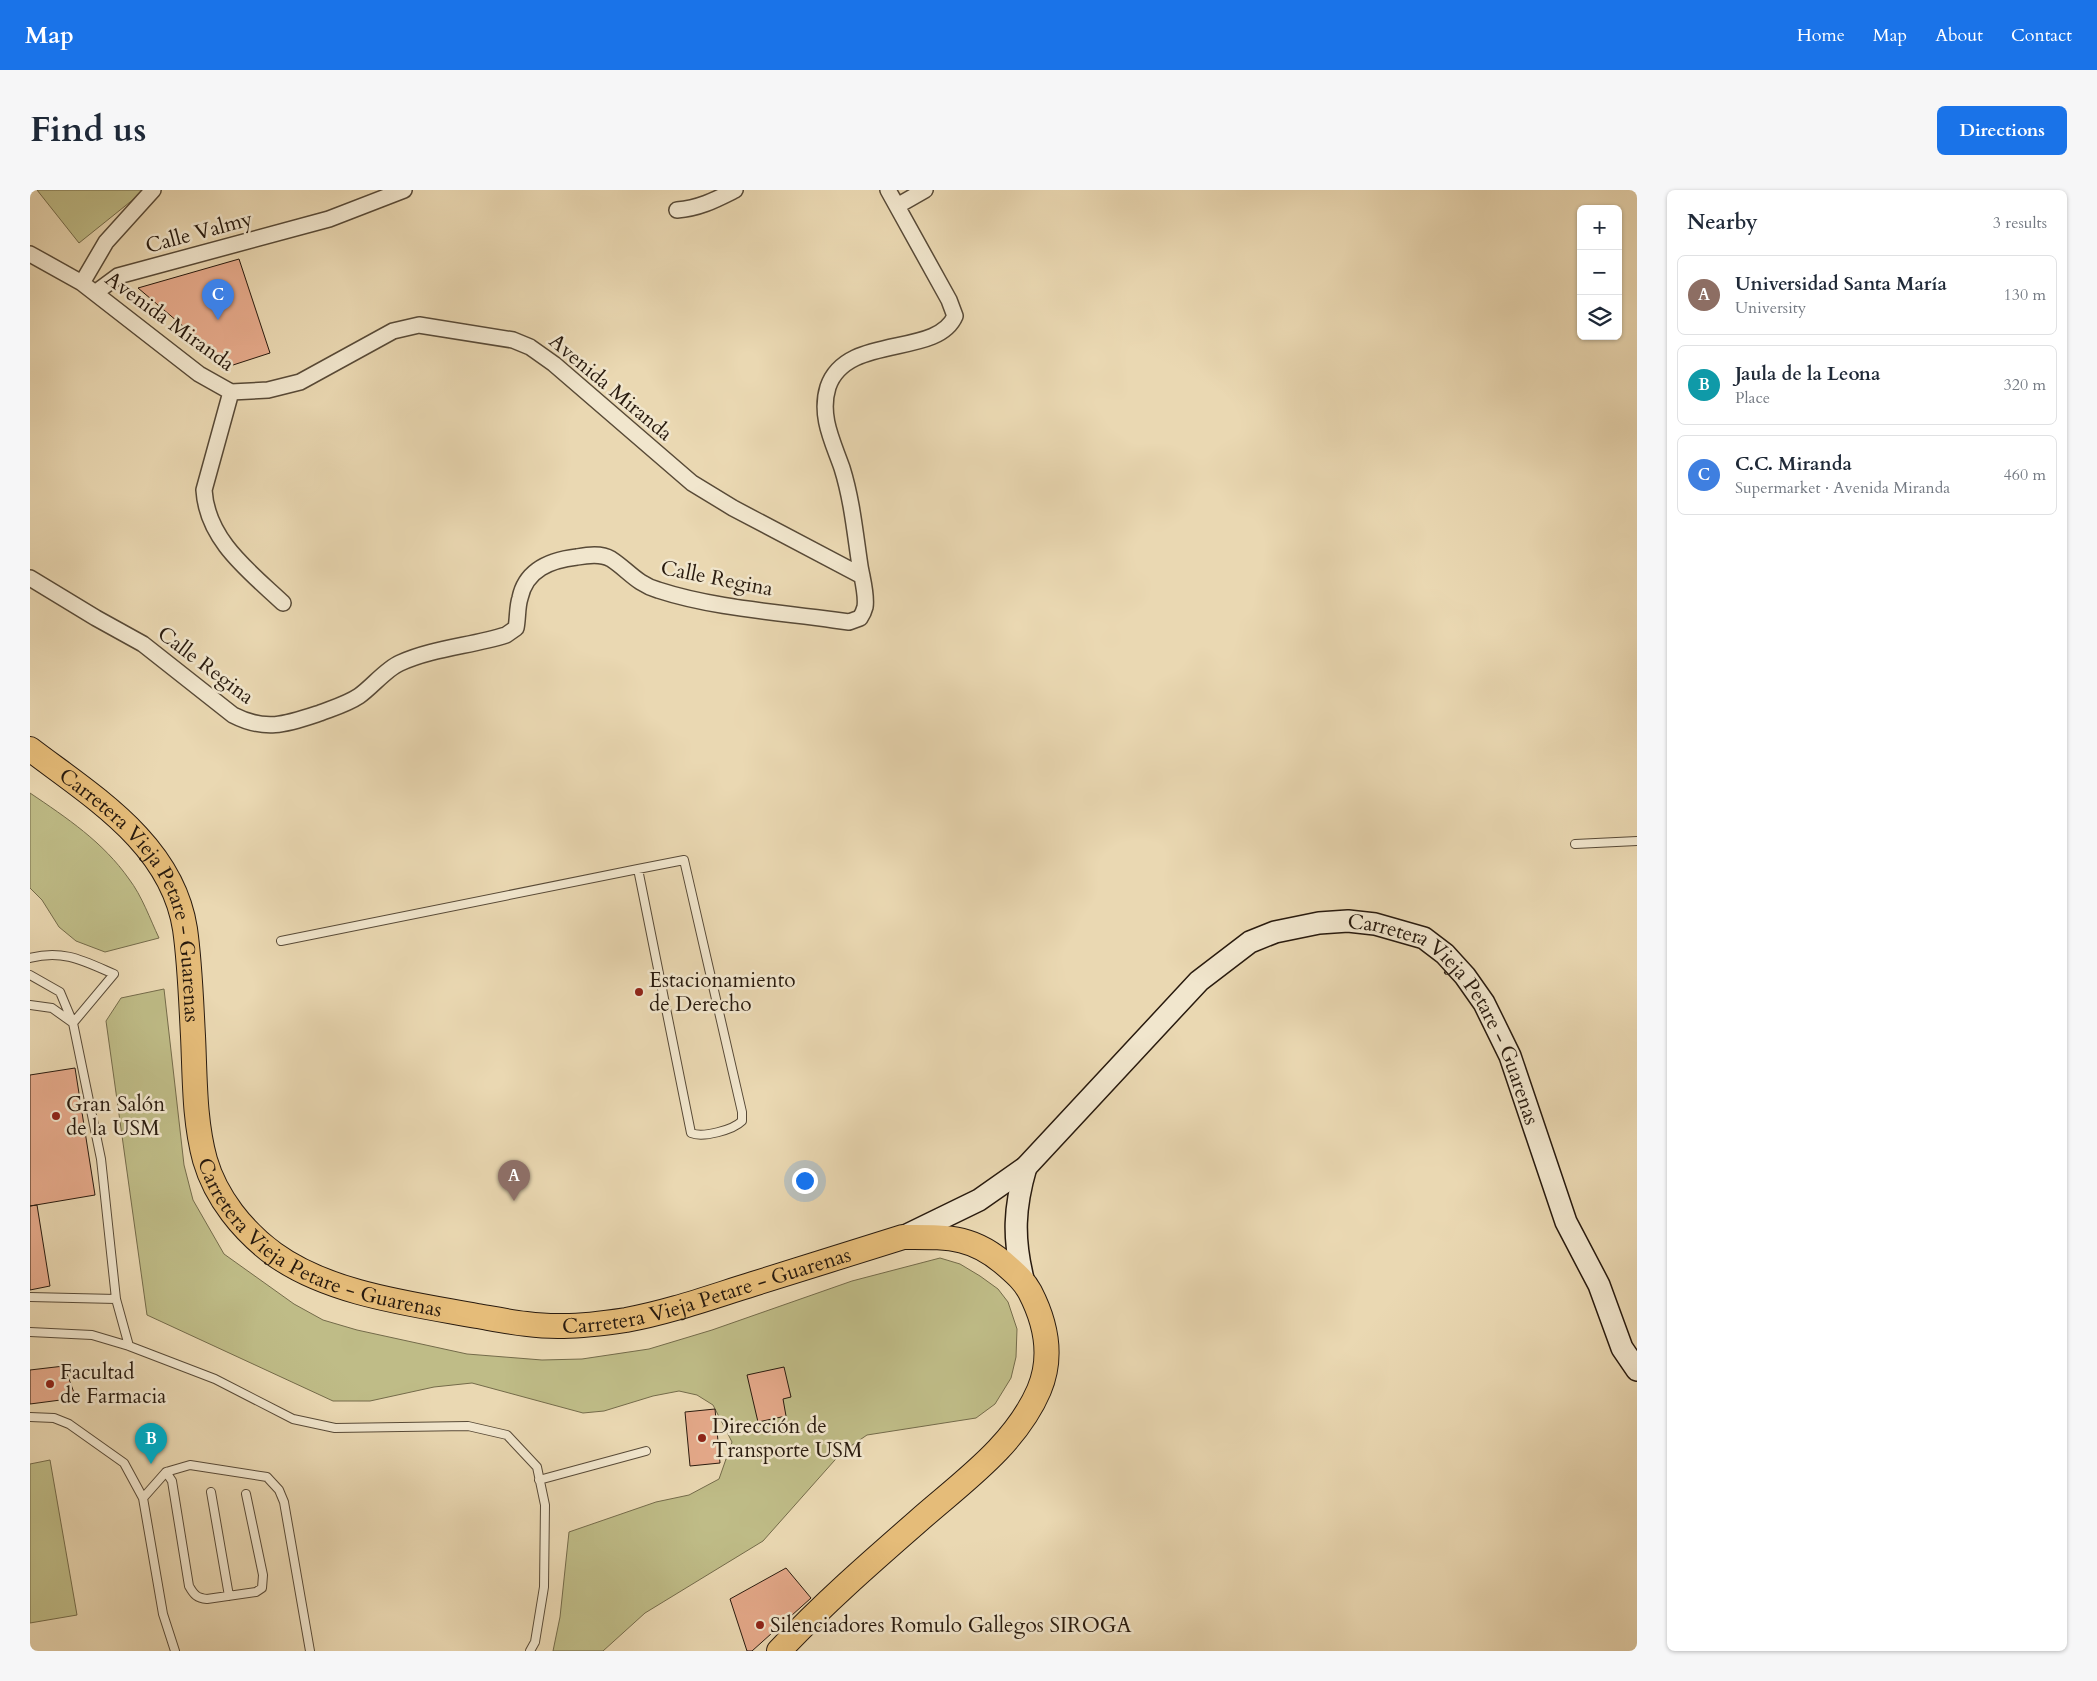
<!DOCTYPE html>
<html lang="en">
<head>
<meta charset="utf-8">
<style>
  :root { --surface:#fff; --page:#f6f6f7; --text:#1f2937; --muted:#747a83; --line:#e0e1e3; --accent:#1a73e8 }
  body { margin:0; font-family:Cardo,serif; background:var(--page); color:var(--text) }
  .controls { position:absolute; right:15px; top:15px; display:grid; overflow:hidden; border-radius:8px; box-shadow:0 1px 4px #0004 }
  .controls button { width:45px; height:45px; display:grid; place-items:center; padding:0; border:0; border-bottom:1px solid var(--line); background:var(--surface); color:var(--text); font:25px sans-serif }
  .you { position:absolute; left:774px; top:990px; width:18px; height:18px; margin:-12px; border:4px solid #fff; border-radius:50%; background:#1a73e8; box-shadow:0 0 0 8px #1a73e833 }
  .badge { display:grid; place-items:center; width:32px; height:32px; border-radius:50%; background:var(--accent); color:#fff; font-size:16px; font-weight:700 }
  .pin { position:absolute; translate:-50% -41px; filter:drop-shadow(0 1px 2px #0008) }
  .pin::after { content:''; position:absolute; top:26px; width:18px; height:15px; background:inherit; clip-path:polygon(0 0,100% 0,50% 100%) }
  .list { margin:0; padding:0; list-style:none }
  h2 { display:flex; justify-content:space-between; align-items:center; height:65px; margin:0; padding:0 20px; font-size:21px }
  h2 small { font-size:16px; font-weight:400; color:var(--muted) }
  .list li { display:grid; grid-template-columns:32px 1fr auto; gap:15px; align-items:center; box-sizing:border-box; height:80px; margin:0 10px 10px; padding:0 10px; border:1px solid var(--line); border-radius:8px }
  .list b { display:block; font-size:19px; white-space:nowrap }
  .list p { margin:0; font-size:16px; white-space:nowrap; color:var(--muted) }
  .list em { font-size:16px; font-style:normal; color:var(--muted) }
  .icon { flex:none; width:28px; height:28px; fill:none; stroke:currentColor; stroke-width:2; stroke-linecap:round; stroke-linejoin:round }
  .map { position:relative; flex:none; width:1607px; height:1461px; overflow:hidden; border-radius:8px }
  header { display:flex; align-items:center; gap:30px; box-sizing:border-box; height:70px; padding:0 25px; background:var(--accent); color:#fff }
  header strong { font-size:24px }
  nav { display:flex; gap:28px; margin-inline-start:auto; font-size:18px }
  .intro { display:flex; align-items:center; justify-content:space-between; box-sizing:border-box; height:120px; padding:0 30px }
  h1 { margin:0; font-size:35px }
  .button { padding:12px 22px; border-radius:8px; background:var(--accent); color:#fff; font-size:18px; font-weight:700 }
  main { display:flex; gap:30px; padding:0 30px }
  aside { flex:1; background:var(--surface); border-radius:8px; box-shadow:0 1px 4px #0004 }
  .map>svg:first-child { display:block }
  .green { fill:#bfbc87; stroke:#746b4a }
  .building { fill:#e6aa8b; stroke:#281a0e }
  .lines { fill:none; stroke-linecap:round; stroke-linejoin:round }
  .service-casing { stroke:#584a37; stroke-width:10 }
  .minor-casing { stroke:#584a37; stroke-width:18 }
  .secondary-casing { stroke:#281a0e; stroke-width:24 }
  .primary-casing { stroke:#281a0e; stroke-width:26 }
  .service { stroke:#f1e6cd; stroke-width:8 }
  .minor { stroke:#f1e6cd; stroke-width:15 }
  .secondary { stroke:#f1e6cd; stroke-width:21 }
  .primary { stroke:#e5bc79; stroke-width:24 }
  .poi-dot { fill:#8f2418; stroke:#f1e6cd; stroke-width:2 }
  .labels { text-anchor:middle; stroke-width:5; stroke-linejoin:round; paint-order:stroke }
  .street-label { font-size:21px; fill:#281a0e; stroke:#f1e6cd }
  .poi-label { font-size:21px; fill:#281a0e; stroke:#f1e6cd; text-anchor:start }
</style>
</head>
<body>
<header>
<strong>Map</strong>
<nav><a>Home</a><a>Map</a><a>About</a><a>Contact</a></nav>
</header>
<div class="intro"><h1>Find us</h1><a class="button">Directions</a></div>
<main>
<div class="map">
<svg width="1607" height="1461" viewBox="0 0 1607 1461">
  <rect width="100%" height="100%" fill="#ead8b2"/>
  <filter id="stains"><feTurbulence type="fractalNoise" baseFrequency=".004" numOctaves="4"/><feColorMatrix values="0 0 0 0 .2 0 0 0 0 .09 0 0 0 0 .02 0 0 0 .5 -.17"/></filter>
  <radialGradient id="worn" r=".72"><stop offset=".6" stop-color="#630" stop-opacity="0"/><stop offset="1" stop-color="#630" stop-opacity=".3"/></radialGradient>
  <path class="green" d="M7 0H115L49 53Z
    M0 603C37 628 73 652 99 689 112 706 120 729 129 748L75 762 46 751 29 737 12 710 0 698Z
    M134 799 154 975 163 1010 194 1064 264 1114 293 1130 327 1140 437 1164 512 1170 552 1169 619 1159 682 1140 822 1091 910 1068 930 1074 950 1086 968 1099 978 1112 987 1139 986 1167 981 1188 965 1214 946 1228 837 1245 812 1262 733 1351 615 1423 573 1461H523L530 1427 539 1342 626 1312 659 1305 689 1289 702 1252 683 1215 667 1205 649 1201 623 1206 574 1221 553 1223 442 1193 404 1197 340 1211H303L117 1125 76 831 91 808Z
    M20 1270 47 1425 0 1433V1274Z"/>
  <path class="building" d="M209 69 240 163 200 176 108 98Z
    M45 878 65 1005 0 1016V885Z
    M7 1015 20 1096 0 1100V1016Z
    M34 1176 46 1208 0 1214V1180Z
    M754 1177 761 1207 753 1209 756 1226 728 1232 717 1185Z
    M685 1219 690 1273 660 1276 655 1222Z
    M756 1378 781 1408 722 1461H717L700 1409Z"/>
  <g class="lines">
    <defs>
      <path id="service" d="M1545 654 1607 651
        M251 751 608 679 654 670 712 922V931C703 940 673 948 661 943L608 679
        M0 768C33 759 54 771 84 784L43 833 71 969 86 1109 99 1156
        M0 785 30 802 43 833
        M0 815 22 818 43 833
        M0 1107 86 1109
        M0 1142 62 1145 99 1156 185 1189 263 1229 305 1238 438 1236 477 1245 507 1277 515 1315 514 1397 505 1452 500 1461
        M0 1227 24 1228 39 1234 94 1273 113 1308 133 1424 145 1461
        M136 1282 142 1291 159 1396C164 1405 167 1408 177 1409L226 1402 232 1398 233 1385 216 1304
        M509 1290 616 1261
        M181 1302 199 1406
        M113 1308 136 1282 160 1275 237 1287 249 1300 254 1312 280 1461"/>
      <path id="minor" d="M867 16 895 0
        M647 20C670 18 685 10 705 0
        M0 64 52 93 169 184 201 202 238 200 270 192 363 141 389 135 483 150 500 157 524 174 662 293 703 318 832 386
        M52 93 76 52 123 0
        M65 103 88 86 299 29 374 0
        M201 202 174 300C177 350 219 381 253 413
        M0 388 66 428 113 454 203 525C236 542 257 534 290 523 303 518 317 514 329 506 342 497 356 479 370 473 403 458 441 456 476 445L486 438C488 428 487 417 490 408 496 379 521 370 547 367 558 365 571 363 581 369 598 380 607 394 628 400 683 418 747 422 804 430L819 432 830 428C832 425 834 421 835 417 837 405 832 388 830 376 825 343 822 310 812 278 803 252 789 226 798 197 816 143 907 168 925 126L919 110 858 0"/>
      <g id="secondary">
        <path id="s1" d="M873 1047 949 1010 996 977 1169 791 1220 752 1245 742 1289 733 1318 731 1345 734 1394 748 1415 764 1435 786 1454 813 1480 866 1536 1032 1569 1095 1592 1158 1607 1180"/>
        <path d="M993 1089C983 1048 984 1018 996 977"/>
      </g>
      <g id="primary">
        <path id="s2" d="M0 559C63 607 142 654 155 739 160 774 161 810 163 846 165 887 164 930 175 970 186 1008 213 1041 244 1064 299 1104 382 1114 447 1126 476 1131 505 1137 534 1136 555 1136 576 1133 596 1130 640 1122 681 1107 723 1094 773 1078 823 1063 873 1047 917 1047 943 1045 978 1077 987 1085 994 1091 1000 1102 1016 1133 1023 1167 1009 1200 985 1256 931 1293 887 1332 840 1373 792 1415 749 1461"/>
      </g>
    </defs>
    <use href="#service" class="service-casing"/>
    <use href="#minor" class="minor-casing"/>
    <use href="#secondary" class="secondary-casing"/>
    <use href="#primary" class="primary-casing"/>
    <use href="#service" class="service"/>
    <use href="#minor" class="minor"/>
    <use href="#secondary" class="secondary"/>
    <use href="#primary" class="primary"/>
  </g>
  <g class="poi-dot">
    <circle cx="609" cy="802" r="5"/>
    <circle cx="26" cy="926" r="5"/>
    <circle cx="20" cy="1194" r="5"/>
    <circle cx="672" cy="1248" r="5"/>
    <circle cx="730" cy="1435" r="5"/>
  </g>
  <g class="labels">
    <g class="street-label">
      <text transform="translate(169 42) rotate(-15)" y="7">Calle Valmy</text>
      <text transform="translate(140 131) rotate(36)" y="7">Avenida Miranda</text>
      <text transform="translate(581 197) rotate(40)" y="7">Avenida Miranda</text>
      <text transform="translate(687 388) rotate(11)" y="7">Calle Regina</text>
      <text transform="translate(176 475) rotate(37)" y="7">Calle Regina</text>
      <text dy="7" stroke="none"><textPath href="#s2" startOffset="189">Carretera Vieja Petare - Guarenas</textPath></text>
      <text dy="7" stroke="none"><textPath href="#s1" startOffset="710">Carretera Vieja Petare - Guarenas</textPath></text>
      <text dy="7" stroke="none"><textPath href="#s2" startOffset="624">Carretera Vieja Petare - Guarenas</textPath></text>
      <text dy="7" stroke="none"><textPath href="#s2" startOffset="1044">Carretera Vieja Petare - Guarenas</textPath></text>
    </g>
    <g class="poi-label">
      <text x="619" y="797">Estacionamiento<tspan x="619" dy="24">de Derecho</tspan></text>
      <text x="36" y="921">Gran Salón<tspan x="36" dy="24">de la USM</tspan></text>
      <text x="30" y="1189">Facultad<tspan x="30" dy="24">de Farmacia</tspan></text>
      <text x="682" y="1243">Dirección de<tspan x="682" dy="24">Transporte USM</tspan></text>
      <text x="740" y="1442">Silenciadores Romulo Gallegos SIROGA</text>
    </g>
  </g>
  <rect width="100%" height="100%" filter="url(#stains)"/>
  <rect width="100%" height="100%" fill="url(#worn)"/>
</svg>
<div class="controls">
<button>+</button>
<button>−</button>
<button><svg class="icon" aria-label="layers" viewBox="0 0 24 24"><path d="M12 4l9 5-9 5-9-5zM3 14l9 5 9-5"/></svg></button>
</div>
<div class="you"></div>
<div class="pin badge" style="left:484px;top:1011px;background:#8d6e63">A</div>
<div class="pin badge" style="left:121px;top:1274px;background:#0f9aa8">B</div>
<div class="pin badge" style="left:188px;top:130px;background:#3f7fe0">C</div>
</div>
<aside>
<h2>Nearby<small>3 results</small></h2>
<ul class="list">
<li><span class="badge" style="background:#8d6e63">A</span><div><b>Universidad Santa María</b><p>University</p></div><em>130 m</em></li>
<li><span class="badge" style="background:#0f9aa8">B</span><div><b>Jaula de la Leona</b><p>Place</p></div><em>320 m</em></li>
<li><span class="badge" style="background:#3f7fe0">C</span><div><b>C.C. Miranda</b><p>Supermarket · Avenida Miranda</p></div><em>460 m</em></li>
</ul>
</aside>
</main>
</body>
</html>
